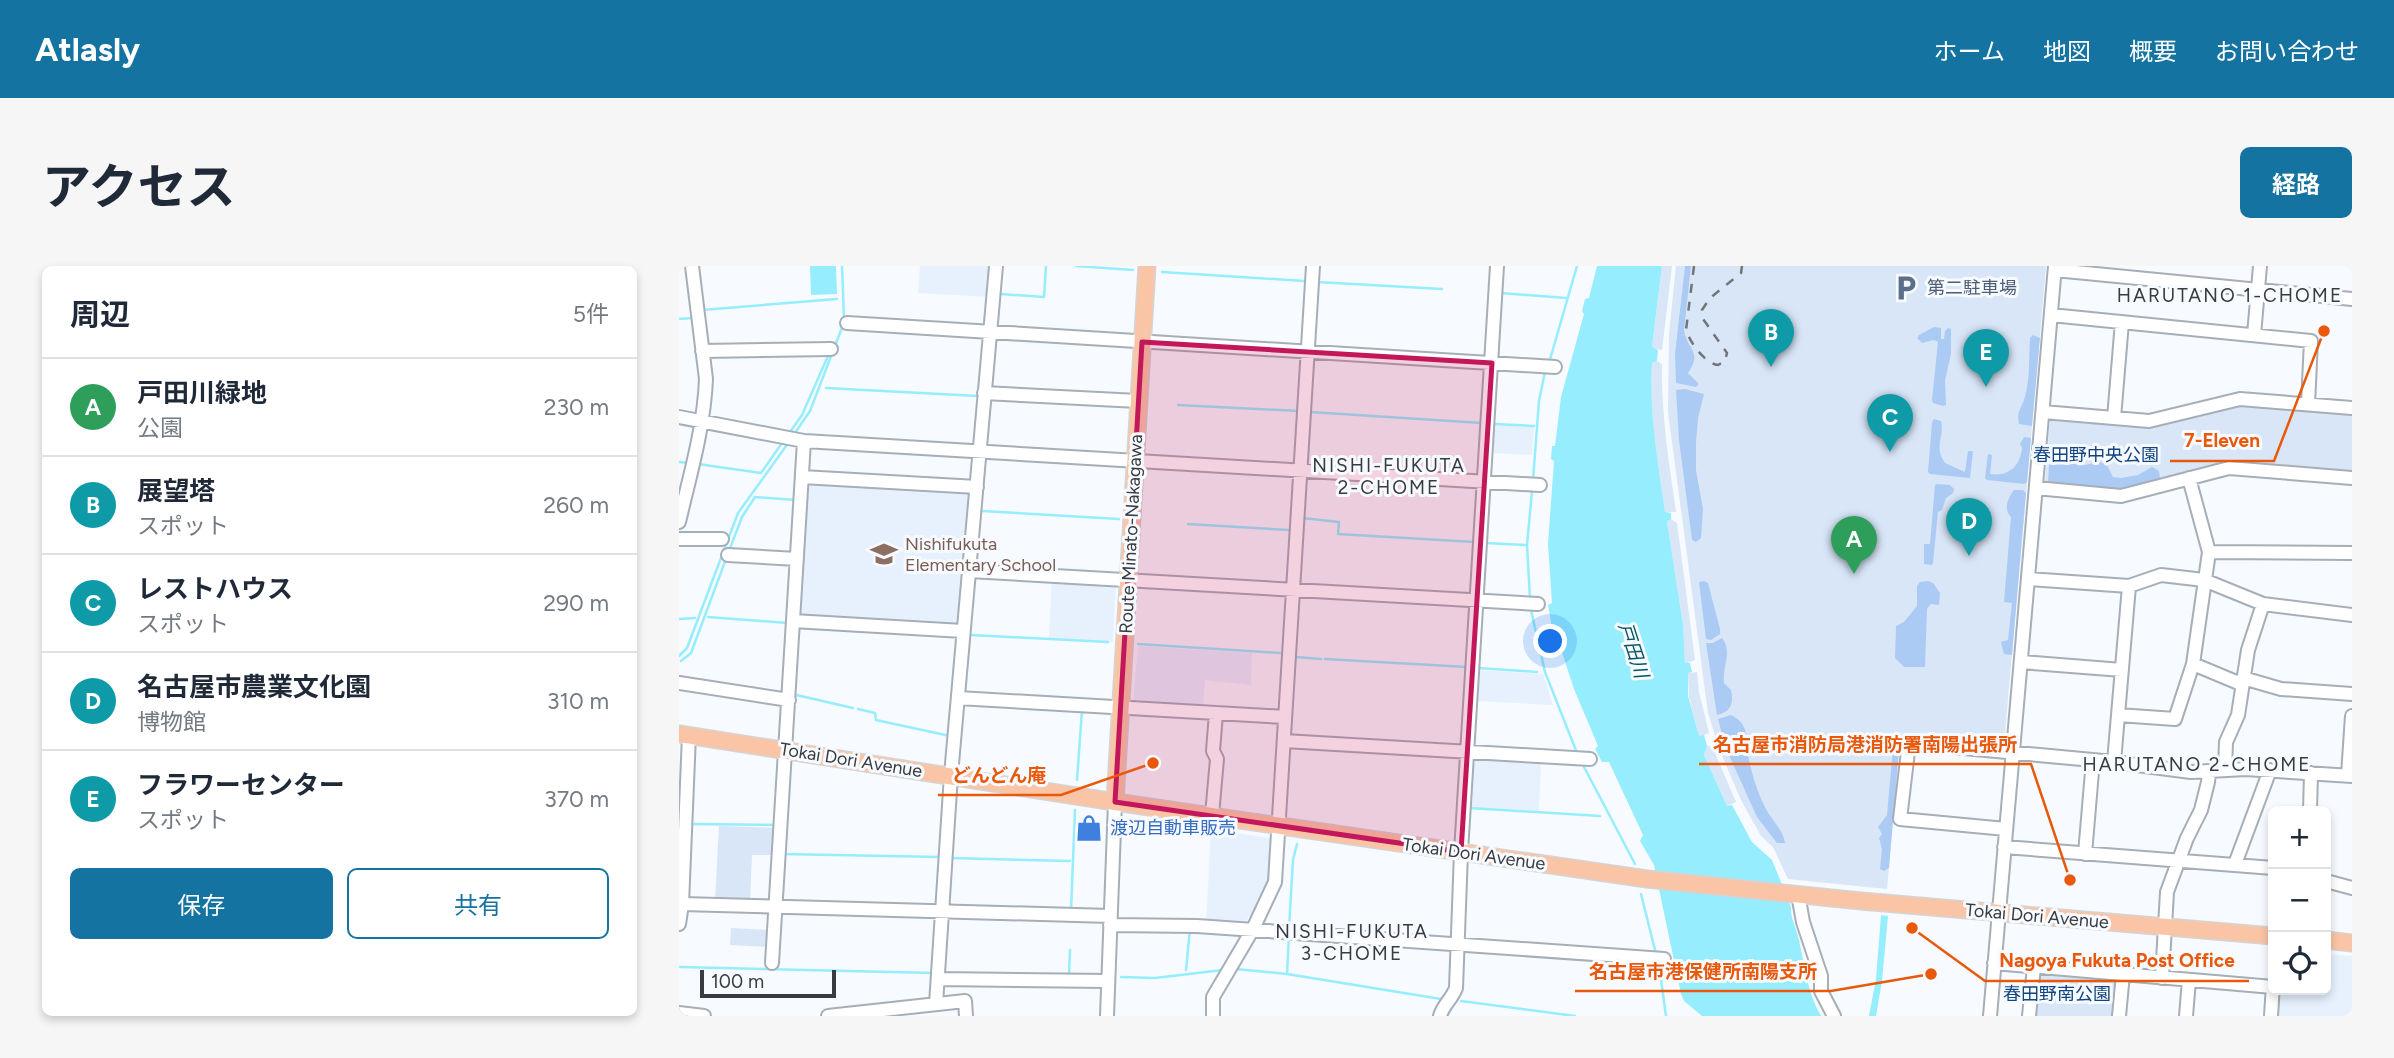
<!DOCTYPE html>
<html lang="ja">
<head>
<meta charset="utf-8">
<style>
  :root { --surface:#fff; --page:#f6f6f7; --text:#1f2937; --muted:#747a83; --line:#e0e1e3; --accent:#1473a0 }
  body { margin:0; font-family:Figtree,"Noto Sans JP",sans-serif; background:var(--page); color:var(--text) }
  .controls { position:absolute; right:21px; bottom:21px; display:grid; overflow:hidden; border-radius:10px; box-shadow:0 4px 10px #0003 }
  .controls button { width:63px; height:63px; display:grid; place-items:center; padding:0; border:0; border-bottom:2px solid var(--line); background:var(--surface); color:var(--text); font:35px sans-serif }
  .scale { position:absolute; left:21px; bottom:18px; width:136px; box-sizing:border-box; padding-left:7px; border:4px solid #383b3f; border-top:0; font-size:19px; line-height:24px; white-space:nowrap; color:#383b3f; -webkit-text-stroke:5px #f7fafe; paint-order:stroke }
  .you { position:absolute; left:872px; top:376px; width:24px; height:24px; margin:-18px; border:5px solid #fff; border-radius:50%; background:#1a73e8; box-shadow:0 0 0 10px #1a73e833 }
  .badge { display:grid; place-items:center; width:46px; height:46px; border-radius:50%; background:var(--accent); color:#fff; font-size:23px; font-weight:700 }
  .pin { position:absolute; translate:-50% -58px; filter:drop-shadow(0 2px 4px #0008) }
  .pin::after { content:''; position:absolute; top:37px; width:24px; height:21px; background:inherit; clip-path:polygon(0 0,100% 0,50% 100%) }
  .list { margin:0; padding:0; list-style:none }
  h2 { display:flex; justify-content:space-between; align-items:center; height:91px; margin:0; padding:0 28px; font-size:30px }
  h2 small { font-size:23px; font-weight:400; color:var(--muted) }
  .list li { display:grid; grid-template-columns:46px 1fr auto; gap:21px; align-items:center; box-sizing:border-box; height:98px; padding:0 28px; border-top:2px solid var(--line) }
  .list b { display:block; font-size:26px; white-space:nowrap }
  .list p { margin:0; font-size:23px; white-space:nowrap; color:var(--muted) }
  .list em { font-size:23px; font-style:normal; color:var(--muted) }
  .actions { display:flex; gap:14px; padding:21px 28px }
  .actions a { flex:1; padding:16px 0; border:2px solid var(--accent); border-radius:10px; text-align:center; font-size:24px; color:var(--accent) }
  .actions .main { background:var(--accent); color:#fff }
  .icon { flex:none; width:38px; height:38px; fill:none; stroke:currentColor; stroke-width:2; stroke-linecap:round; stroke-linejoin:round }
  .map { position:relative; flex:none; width:1673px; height:750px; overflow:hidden; border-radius:10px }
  header { display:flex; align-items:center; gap:42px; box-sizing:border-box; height:98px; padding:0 35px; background:var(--accent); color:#fff }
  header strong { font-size:33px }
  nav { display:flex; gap:38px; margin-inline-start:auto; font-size:24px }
  .intro { display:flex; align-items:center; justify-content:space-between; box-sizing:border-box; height:168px; padding:0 42px }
  h1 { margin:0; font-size:49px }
  .button { padding:18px 32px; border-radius:10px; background:var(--accent); color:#fff; font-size:24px; font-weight:700 }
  main { display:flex; gap:42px; padding:0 42px }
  aside { flex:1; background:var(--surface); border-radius:10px; box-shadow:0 4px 10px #0003 }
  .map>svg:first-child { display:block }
  .built { fill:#e7f1fe }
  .green { fill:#d8e6f8 }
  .forest { fill:#abcbf5 }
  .water { fill:#96edfe }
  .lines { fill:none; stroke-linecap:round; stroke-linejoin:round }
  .stream { stroke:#96edfe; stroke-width:2.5 }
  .minor-casing { stroke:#a6aeb7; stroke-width:16 }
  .major-casing { stroke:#d3d4d5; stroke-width:19 }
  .minor { stroke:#fff; stroke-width:12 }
  .major { stroke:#fac5a6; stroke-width:16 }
  .rail { stroke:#727579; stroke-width:2.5; stroke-dasharray:9 9; stroke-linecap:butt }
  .marked { fill:#c2185b; fill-opacity:0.2; stroke:#c2185b; stroke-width:5; stroke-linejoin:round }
  .labels { text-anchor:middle; stroke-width:6; stroke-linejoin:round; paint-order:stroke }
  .service-label { font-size:18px; fill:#4e5e75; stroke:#f7fafe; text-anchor:start }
  .park-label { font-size:18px; fill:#114481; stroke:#f7fafe }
  .street-label { font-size:18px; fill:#383b3f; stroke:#f7fafe }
  .education-label { font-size:18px; fill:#785e54; stroke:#f7fafe; text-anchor:start }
  .shop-label { font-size:18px; fill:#366cbe; stroke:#f7fafe; text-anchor:start }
  .neighbourhood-label { font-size:19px; letter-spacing:2px; fill:#383b3f; stroke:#f7fafe }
  .water-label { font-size:19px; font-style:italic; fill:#085762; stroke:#f7fafe }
  .leader { fill:none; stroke:#e8590c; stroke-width:2.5 }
  .callout-dot { fill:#e8590c; stroke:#f7fafe; stroke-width:2.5 }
  .callout-label { font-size:19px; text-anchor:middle; font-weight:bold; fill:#e8590c; stroke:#f7fafe; stroke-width:6; stroke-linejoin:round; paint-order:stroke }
</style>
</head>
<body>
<header>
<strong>Atlasly</strong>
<nav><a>ホーム</a><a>地図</a><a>概要</a><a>お問い合わせ</a></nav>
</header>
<div class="intro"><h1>アクセス</h1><a class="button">経路</a></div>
<main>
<aside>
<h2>周辺<small>5件</small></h2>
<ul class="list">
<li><span class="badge" style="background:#2e9e5b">A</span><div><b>戸田川緑地</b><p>公園</p></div><em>230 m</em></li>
<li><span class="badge" style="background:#0f9aa8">B</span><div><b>展望塔</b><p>スポット</p></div><em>260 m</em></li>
<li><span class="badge" style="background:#0f9aa8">C</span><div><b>レストハウス</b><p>スポット</p></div><em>290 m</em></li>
<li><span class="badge" style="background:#0f9aa8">D</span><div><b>名古屋市農業文化園</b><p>博物館</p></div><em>310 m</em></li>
<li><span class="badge" style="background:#0f9aa8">E</span><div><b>フラワーセンター</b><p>スポット</p></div><em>370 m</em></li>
</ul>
<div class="actions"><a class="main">保存</a><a>共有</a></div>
</aside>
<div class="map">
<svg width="1673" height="750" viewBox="0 0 1673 750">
  <rect width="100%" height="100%" fill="#f7fafe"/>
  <path class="built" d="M241 0H314L311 31 239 27Z
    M813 159 855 161 853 189 811 187Z
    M126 215 292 225 279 361 118 352Z
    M373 313 437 316 434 376 370 372Z
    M459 380 573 387 572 419 526 414 524 442 454 438Z
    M798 404 864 408 874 439 796 435Z
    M792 491 862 494 860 545 789 541Z
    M532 563 596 573 593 615 577 651 570 650 565 660 527 658Z
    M1647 688 1673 690V750H1596L1598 724H1647Z"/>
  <path class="green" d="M983 0H993L983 84 973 82Z
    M997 0H1367L1325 479 1322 481 1221 472 1208 623 1109 613 1094 581 1082 570 1062 534 1041 485 1029 447 989 146 990 68Z
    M978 95 983 98C982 148 990 197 997 246H986C979 197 970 147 973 97Z
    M1564 136 1673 145V207L1551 196 1442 226 1367 220 1366 216 1371 154 1373 151 1471 160Z
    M992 253 998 257 1016 394 1006 398 1004 358 988 256Z
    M1018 406 1020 426 1030 467 1020 471 1010 432 1009 407Z
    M1028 480H1033L1057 536 1048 540 1025 489Z
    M40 560 96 562 94 589H73L71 636 36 635Z
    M52 662 89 664V681L51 679Z
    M1360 705 1437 712 1439 715 1435 750H1353Z"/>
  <path class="forest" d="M1006 0H1012L1005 64C1008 84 1024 85 1009 107L1020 118 1017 121 997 117 996 88Z
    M1255 61 1262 62V73H1265L1266 65 1269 62 1272 63V88L1266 114 1267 139 1264 140 1254 137 1253 134 1259 76 1255 74 1243 77 1238 72 1240 69Z
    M1354 69 1361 72 1353 160 1340 158C1337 145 1343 142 1346 131 1351 112 1350 90 1351 72Z
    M1006 123 1025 128 1019 152 1017 177V204L1024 243 1022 272 1017 276 1013 274 1000 174 997 124Z
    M1255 153 1262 155C1266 172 1254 179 1266 197L1286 206 1289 185H1294L1291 212 1251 208 1249 206 1253 156Z
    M1345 171 1352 172 1348 216 1345 218 1308 214 1306 212 1309 188 1313 189 1311 208C1330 211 1341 200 1343 182L1341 178Z
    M1384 192H1390C1398 204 1408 199 1420 195L1428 199 1434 211 1442 212 1459 209 1473 201 1480 205 1481 213 1444 223 1369 217 1370 199Z
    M1258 218 1271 219 1275 223 1274 227 1267 232 1263 244 1259 246 1254 297 1253 299 1245 298V278H1251L1256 219Z
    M1335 224H1344L1347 227 1333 389 1325 388 1322 376 1329 374 1333 337 1325 336 1332 251C1324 243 1329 232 1335 224Z
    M1025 315 1029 317 1041 363V368L1032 374 1027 373 1020 316Z
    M1249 315 1254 317 1261 327 1260 339 1252 338 1248 343 1246 401H1225L1216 392 1217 360 1225 356 1238 340V320L1241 316Z
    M1043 372C1054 386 1043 400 1045 417L1052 424C1055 437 1052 446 1038 449L1027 377H1034Z
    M1052 449C1066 456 1067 464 1068 478L1066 480C1043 478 1045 474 1039 453Z
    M1215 471 1221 472 1210 602 1205 605 1201 603 1203 583 1200 572 1203 568 1199 561 1208 549Z
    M1049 487 1069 490C1073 508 1078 526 1087 543 1093 555 1104 563 1106 577H1098L1078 551Z"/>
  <path class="water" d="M131 0H157L158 28 132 29Z
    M918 0H983L973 81 979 84 978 95 973 97C970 147 979 196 986 246L992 247V253L988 256 1004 358 1006 397H1011L1013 406 1009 407V430L1020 470 1025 469 1028 480 1025 489 1048 540 1053 539 1073 576 1093 594 1112 641C1111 652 1118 663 1120 674 1126 701 1128 726 1142 750H1023L1005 735 1002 728 975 599 961 575 964 569 930 496H923L916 483 919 480 895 423 877 368 874 367 869 339 873 337 869 278 875 195 872 193 873 180H876L882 131 905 48 903 45 906 33 910 32Z
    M1202 649 1209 650 1203 715 1197 750H1190L1197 713Z"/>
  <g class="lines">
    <path class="stream" d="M163 0 165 53
      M397 0 454 4
      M483 6 625 15
      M638 16 763 23
      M822 27 887 32
      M321 28 365 31 367 0
      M23 44 158 33
      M0 53 13 52
      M870 97 898 0
      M147 122 299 130
      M499 139 620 145
      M631 146 803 157
      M814 158 855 160
      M111 166 123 149 149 90
      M116 167 131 145 164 59
      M0 196 10 197
      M19 198 82 207 103 177
      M854 214 860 135 866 106
      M303 245 440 253
      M623 252 660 256 659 268 795 276
      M509 258 609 264
      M806 277 846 279
      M50 285 63 251 76 231 117 234
      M851 333 848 279 853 225
      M852 344 866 406 898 487
      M29 351 108 357
      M0 353 16 352
      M292 369 429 376
      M459 378 601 387
      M0 390 8 382 59 247 110 176
      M617 391 642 393
      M646 393 788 401
      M2 395 12 387 47 293
      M799 402 858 406
      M113 428 174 442
      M179 443 196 447 197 454 271 470
      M903 497 956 598
      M398 514 403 444
      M790 542 921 550
      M11 558 96 559
      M103 588 261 591
      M271 592 391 595
      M962 628 977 688
      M392 645 396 544
      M610 662 614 594 618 578
      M980 699 987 750
      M0 701 256 707
      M557 703 608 708 762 733
      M507 704 511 663
      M608 708 610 669
      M390 710 391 684
      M442 711 476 712 544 704
      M782 735 896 750"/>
    <defs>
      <path id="minor" d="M1376 4 1673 33
        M1372 49 1632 75 1629 138
        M168 57 876 101
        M1575 69 1581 0
        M23 85 152 83
        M305 127 459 135
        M1364 146 1470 155 1561 133 1673 142
        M0 151 125 175 861 219
        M1435 152 1443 56
        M123 211 298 221
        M1357 222 1442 230 1550 202 1673 212
        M0 256C11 209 25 162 27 113L13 0
        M0 273H43
        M1530 286 1673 287
        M49 289 118 293
        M291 305 859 338
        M1349 313 1450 320 1482 309 1525 314 1584 338 1673 349
        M1450 320 1439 449 1496 453 1514 398 1530 286 1510 212
        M114 355 284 365
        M1342 396 1443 404
        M1514 398 1562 418
        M1564 412 1602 423 1673 428
        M0 417 110 434
        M279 432 606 451
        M605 475 911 493
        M1435 496 1439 449
        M1546 504 1547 476 1559 449 1569 384 1584 338
        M1669 509 1673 450
        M1631 545 1632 507
        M533 549 538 493 534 485 537 447
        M1327 563 1221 553 1230 477 1435 496 1512 506 1566 503 1673 510
        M1325 581 1594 602
        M1406 588 1414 494
        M1556 598 1591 504
        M1647 615 1673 622
        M1119 628 1124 656 1142 710V725L1155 750
        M3 638 431 650
        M0 658 3 638 10 469
        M431 659 518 660 985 693
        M93 697 125 175
        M1315 697 1594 721
        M1483 712 1488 626 1508 572 1522 544 1529 516 1530 505
        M259 713 429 715
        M257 738 272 509 317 0
        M0 747 25 750
        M149 750 286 735 287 750
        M428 750 436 536
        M534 750V731L574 663 596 616 634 0
        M761 750C764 739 773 733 777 722L782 586 818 0
        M1311 750 1376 0
        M1350 750 1355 701
        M1440 750 1444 708
        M1507 750 1510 714
        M1592 750 1594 719"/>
      <path id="major" d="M0 468 436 536 968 613 1182 635 1594 670
        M436 536 468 0
        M1647 674 1673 677"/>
    </defs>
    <use href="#minor" class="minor-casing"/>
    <use href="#major" class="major-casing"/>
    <use href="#minor" class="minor"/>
    <use href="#major" class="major"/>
    <path class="rail" d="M1015 0 1007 64C1011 76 1025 97 1039 99L1046 95 1048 87 1024 53 1023 44 1031 32 1062 7 1063 0"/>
  </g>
  <path class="marked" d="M463 76 813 97 782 586 436 536Z"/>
  <defs>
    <symbol id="parking-bare" viewBox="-9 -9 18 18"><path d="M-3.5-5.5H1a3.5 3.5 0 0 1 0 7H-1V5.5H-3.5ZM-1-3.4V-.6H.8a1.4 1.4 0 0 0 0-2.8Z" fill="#5c6f8a" stroke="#f7fafe" stroke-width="2.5" paint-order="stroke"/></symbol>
    <symbol id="school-bare" viewBox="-9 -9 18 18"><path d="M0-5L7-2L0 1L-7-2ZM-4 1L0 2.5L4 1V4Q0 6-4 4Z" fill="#8d6e63" stroke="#f7fafe" stroke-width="2.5" paint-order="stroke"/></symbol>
    <symbol id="shop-bare" viewBox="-9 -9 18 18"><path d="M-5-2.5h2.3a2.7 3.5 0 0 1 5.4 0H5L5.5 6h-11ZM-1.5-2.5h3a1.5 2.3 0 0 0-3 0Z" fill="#3f7fe0" stroke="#f7fafe" stroke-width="2.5" paint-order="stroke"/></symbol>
  </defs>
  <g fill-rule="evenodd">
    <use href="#parking-bare" x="1208" y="3" width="38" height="38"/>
    <use href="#school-bare" x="186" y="269" width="38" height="38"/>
    <use href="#shop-bare" x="391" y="543" width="38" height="38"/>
  </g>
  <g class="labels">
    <g class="service-label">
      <text x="1248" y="28">第二駐車場</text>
    </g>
    <g class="park-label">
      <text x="1417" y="195">春田野中央公園</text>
      <text x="1378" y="734">春田野南公園</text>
    </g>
    <g class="street-label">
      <text transform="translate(452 268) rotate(-87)" y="6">Route Minato-Nakagawa</text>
      <text transform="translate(172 494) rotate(9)" y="6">Tokai Dori Avenue</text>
      <text transform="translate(795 588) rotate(8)" y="6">Tokai Dori Avenue</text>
      <text transform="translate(1358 650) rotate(5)" y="6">Tokai Dori Avenue</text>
    </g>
    <g class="education-label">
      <text x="226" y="284">Nishifukuta<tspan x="226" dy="21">Elementary School</tspan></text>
    </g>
    <g class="shop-label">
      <text x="431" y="568">渡辺自動車販売</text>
    </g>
    <g class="neighbourhood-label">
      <text x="1551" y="36">HARUTANO 1-CHOME</text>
      <text x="710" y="206">NISHI-FUKUTA<tspan x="710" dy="22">2-CHOME</tspan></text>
      <text x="1518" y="505">HARUTANO 2-CHOME</text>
      <text x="673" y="672">NISHI-FUKUTA<tspan x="673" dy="22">3-CHOME</tspan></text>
    </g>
    <g class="water-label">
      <text transform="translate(955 384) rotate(72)" y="7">戸田川</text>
    </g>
  </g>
  <path class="leader" d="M1645 65L1595 195H1491M1391 614L1352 498H1020M474 497L382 529H259M1233 662L1306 715H1570M1252 708L1152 725H896"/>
  <g class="callout-dot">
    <circle cx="1645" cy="65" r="7"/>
    <circle cx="1391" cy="614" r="7"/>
    <circle cx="474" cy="497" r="7"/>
    <circle cx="1233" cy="662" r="7"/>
    <circle cx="1252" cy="708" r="7"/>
  </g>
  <g class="callout-label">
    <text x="1543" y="181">7-Eleven</text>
    <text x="1186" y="485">名古屋市消防局港消防署南陽出張所</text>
    <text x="320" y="516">どんどん庵</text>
    <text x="1438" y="701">Nagoya Fukuta Post Office</text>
    <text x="1024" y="712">名古屋市港保健所南陽支所</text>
  </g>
</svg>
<div class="controls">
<button>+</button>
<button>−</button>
<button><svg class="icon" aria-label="locate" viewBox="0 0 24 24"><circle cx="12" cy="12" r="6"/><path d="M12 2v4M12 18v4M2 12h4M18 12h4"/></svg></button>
</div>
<div class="scale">100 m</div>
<div class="you"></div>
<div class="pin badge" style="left:1175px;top:308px;background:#2e9e5b">A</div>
<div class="pin badge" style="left:1092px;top:101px;background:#0f9aa8">B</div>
<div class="pin badge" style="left:1211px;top:186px;background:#0f9aa8">C</div>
<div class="pin badge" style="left:1290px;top:290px;background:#0f9aa8">D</div>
<div class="pin badge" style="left:1307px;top:121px;background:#0f9aa8">E</div>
</div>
</main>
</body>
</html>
